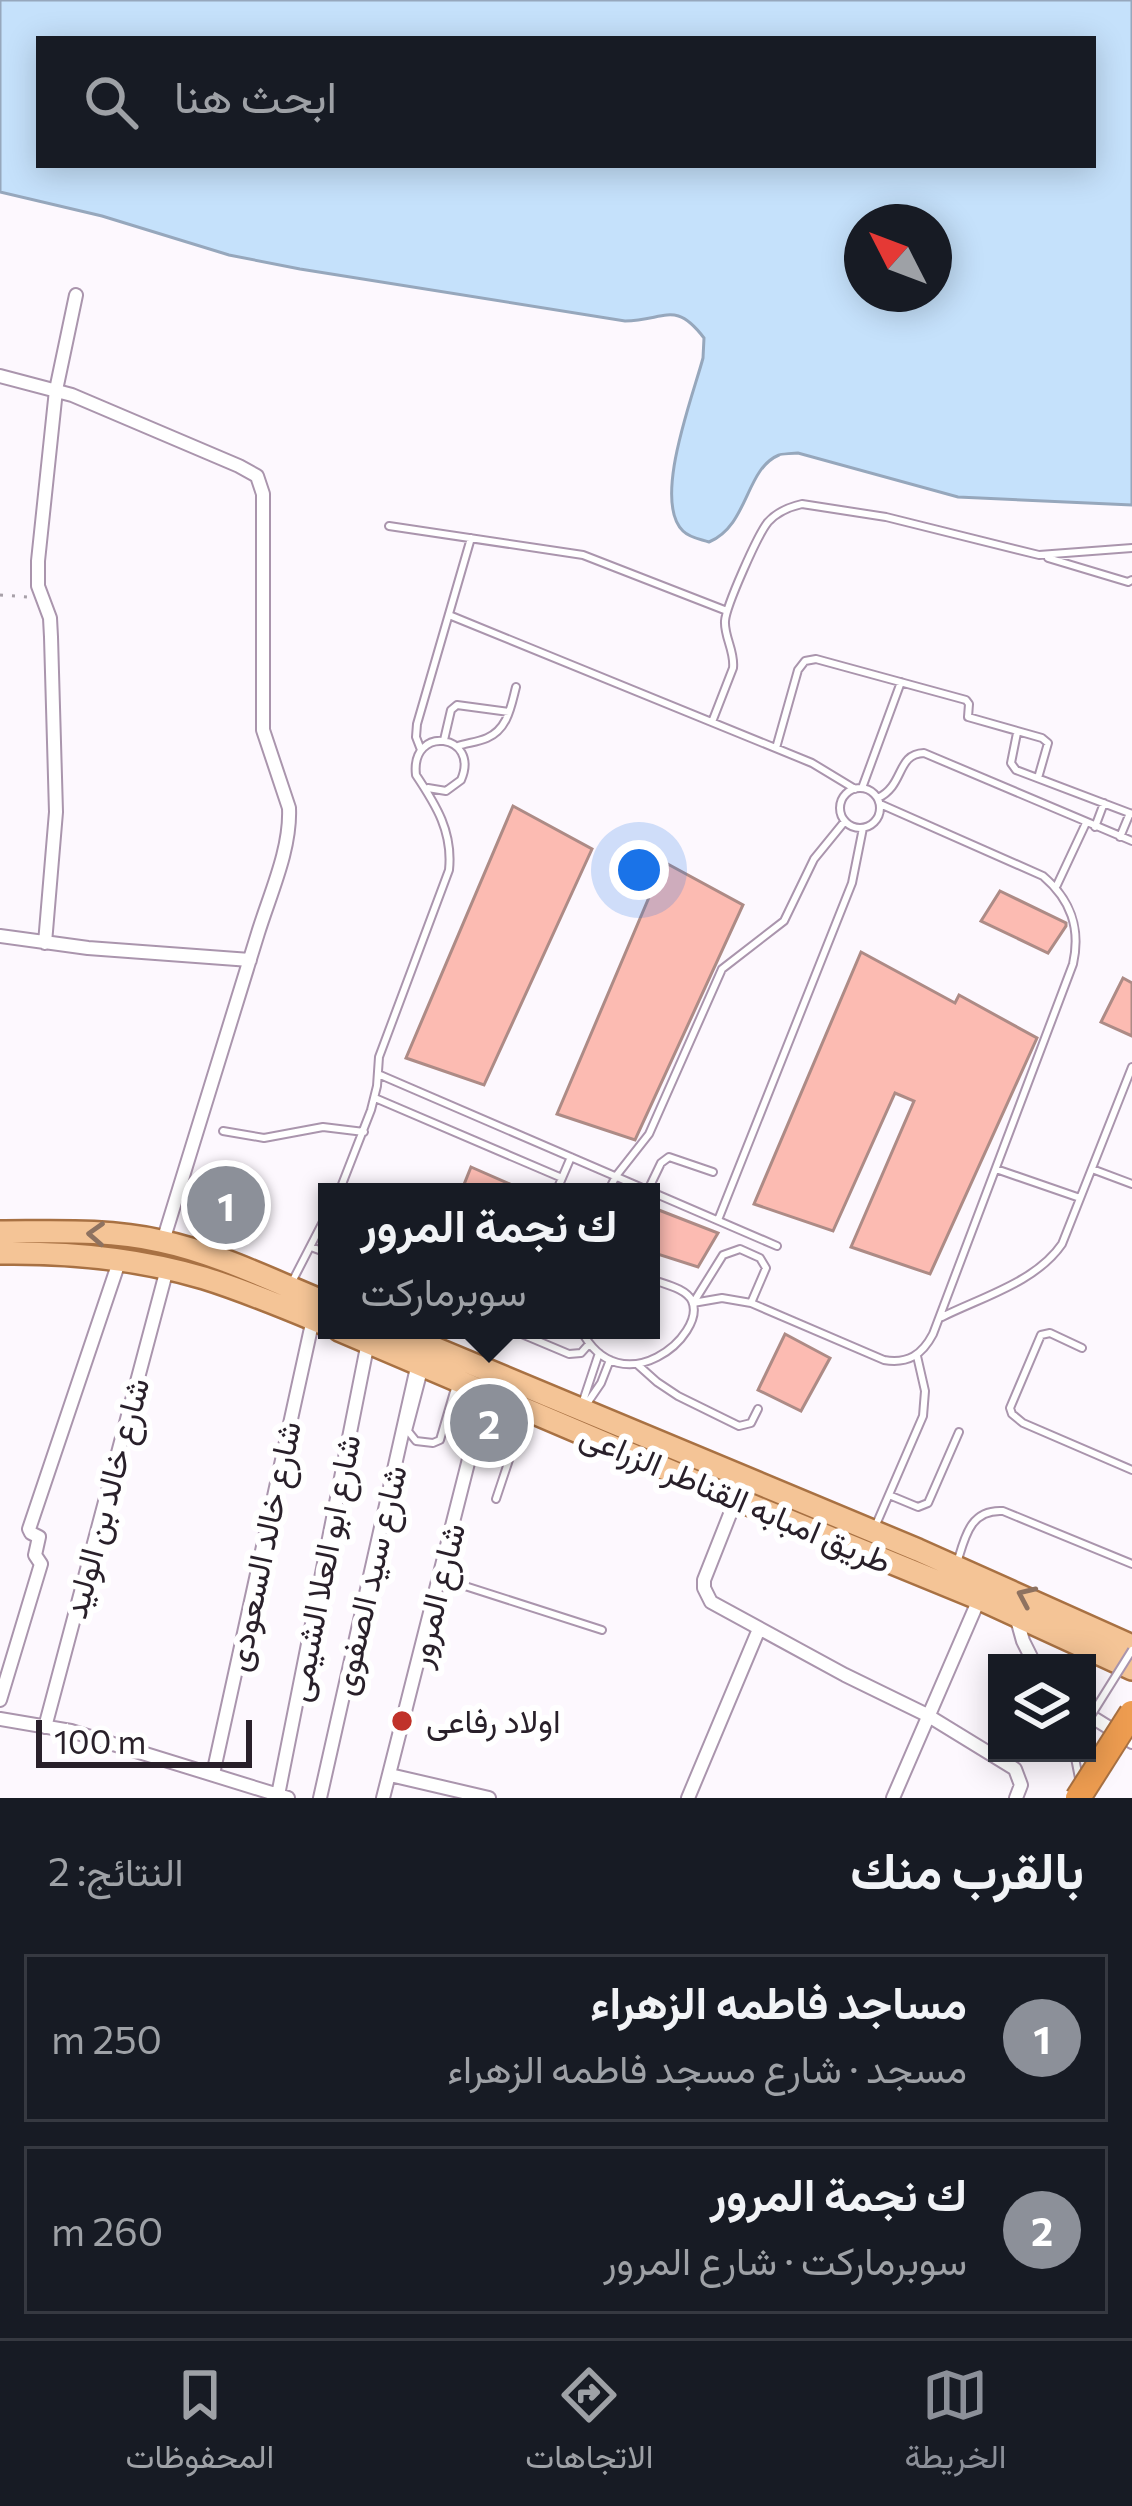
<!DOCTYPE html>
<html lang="ar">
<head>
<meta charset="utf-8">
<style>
  :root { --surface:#171b24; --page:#20242c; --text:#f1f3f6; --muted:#9ea1a6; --line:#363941; --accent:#8c9099 }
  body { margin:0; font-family:Commissioner,Vazirmatn,sans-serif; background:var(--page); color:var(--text); direction:rtl }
  .controls { position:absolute; right:36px; bottom:36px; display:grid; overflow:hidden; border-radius:0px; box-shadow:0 6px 30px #0003 }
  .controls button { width:108px; height:108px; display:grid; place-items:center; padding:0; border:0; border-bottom:3px solid var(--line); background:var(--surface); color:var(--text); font:60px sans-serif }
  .compass { position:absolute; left:844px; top:204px; width:108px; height:108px; border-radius:50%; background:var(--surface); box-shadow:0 6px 30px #0003; rotate:312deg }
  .scale { position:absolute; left:36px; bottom:30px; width:216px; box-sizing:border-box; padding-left:12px; border:6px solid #29202a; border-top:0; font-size:33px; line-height:42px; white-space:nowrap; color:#29202a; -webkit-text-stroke:9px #fff; paint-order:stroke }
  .you { position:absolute; left:639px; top:870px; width:42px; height:42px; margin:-30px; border:9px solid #fff; border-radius:50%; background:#1a73e8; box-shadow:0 0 0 18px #1a73e833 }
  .badge { display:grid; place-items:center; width:78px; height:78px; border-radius:50%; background:var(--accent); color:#fff; font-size:39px; font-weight:700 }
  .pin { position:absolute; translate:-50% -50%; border:6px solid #fff; box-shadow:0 3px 12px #0006 }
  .popup { position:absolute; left:318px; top:1183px; width:342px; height:156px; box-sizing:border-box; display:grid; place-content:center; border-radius:0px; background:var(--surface); filter:drop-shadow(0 3px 9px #0005); font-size:39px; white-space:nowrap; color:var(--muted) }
  .popup b { font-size:45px; color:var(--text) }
  .popup::after { content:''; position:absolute; left:50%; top:100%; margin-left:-24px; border:24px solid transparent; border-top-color:var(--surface) }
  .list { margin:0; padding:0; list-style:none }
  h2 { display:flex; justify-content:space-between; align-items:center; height:156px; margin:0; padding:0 48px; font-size:51px }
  h2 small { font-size:39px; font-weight:400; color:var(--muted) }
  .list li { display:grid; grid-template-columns:78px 1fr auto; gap:36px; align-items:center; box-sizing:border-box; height:168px; margin:0 24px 24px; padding:0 24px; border:3px solid var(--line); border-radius:0px }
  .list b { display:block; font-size:45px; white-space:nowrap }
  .list p { margin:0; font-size:39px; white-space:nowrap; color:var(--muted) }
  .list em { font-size:39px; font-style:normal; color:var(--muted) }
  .icon { flex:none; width:66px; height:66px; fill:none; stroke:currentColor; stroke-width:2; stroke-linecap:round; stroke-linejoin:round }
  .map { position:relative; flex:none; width:1132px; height:1798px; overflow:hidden; direction:ltr }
  .search { position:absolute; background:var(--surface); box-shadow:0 6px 30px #0003; left:36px; right:36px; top:36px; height:132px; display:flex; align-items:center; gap:30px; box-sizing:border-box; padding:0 42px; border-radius:0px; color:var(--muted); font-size:45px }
  .sheet { height:540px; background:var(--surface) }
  nav { display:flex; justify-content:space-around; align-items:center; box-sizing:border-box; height:168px; border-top:3px solid var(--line); background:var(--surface); font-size:33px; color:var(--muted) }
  nav a { display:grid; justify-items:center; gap:6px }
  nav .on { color:var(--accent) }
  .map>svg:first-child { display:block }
  .water { fill:#c5e1fb; stroke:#96a7bc; stroke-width:3; fill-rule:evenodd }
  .building { fill:#fcbbb2; stroke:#ad8b86; stroke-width:3 }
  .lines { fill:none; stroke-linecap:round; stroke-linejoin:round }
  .service-casing { stroke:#aa95ad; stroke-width:10 }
  .minor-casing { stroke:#aa95ad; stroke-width:16 }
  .primary-casing { stroke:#a87143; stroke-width:26 }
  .path { stroke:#a7a0a8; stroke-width:3; stroke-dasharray:3 9; stroke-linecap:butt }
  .service { stroke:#fff; stroke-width:6 }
  .minor { stroke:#fff; stroke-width:12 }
  .primary { stroke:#f4c496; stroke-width:21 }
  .service-bridge-casing { stroke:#aa95ad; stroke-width:10; stroke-linecap:butt }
  .motorway-bridge-casing { stroke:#a87143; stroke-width:28; stroke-linecap:butt }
  .service-bridge { stroke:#fff; stroke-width:6 }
  .motorway-bridge { stroke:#ed9c50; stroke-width:24 }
  .oneway { stroke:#8e7260 }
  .poi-dot { fill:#c0322a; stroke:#fff; stroke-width:4.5 }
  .labels { text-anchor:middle; stroke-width:12; stroke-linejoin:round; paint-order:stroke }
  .street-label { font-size:33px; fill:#29202a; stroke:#fff }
  .poi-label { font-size:33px; fill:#29202a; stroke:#fff; text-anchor:start }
</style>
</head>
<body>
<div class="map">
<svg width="1132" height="1798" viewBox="0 0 1132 1798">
  <rect width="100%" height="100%" fill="#fdf8fe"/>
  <path class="water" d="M0 0H1132V505L958 497 798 453C797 453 780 454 779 455 745 469 749 525 709 542 700 539 690 538 683 531 652 501 693 396 703 358L704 338C675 300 666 320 625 321L300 269 229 255 102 216 0 192ZM39 39H1093V165H39ZM862 222H934V294H862Z"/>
  <path class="building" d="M513 806 592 849 484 1085 406 1058Z
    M664 862 743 905 635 1140 557 1114Z
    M1000 891 1066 923V926L1048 953 981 921Z
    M861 952 955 1003 959 995 1037 1038 930 1274 851 1247 914 1101 895 1093 833 1231 754 1204Z
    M1123 978 1132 983V1036L1101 1022Z
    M471 1167 528 1192H461Z
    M240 1187 246 1215 212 1223 206 1194Z
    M651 1207 718 1233 698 1267 651 1252Z
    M785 1334 830 1358 801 1411 758 1390Z"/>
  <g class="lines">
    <defs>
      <path id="service" d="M389 526 583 555 727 611
        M1048 558 1128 582 1132 580
        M449 615 812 763 855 789
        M712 722 733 668C735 651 724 637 725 621 726 606 758 534 768 522 777 512 789 507 802 504L886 517 1039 555 1132 548
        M1017 733 1011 763 1016 770 1132 814
        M444 740 451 710 457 705 509 712
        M458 746C467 743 478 742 487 738 508 729 511 706 516 687
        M776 748 798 670 805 661 816 659 966 700 969 704 968 717 1042 738 1048 743 1038 778
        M421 750 416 737 417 724 471 538
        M840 808a20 20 0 1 1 40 0a20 20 0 1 1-40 0Z
        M862 788 901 682
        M878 798C905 785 896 754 924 753L1132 841
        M1095 827 1104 803
        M1120 837 1130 813
        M1057 885 1086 823
        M378 1074 777 1246
        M375 1098 562 1178
        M223 1131 264 1138 323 1127 364 1132
        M996 1169 1080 1198
        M1092 1169 1132 1184
        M648 1190 661 1163 669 1157 713 1172
        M339 1192 371 1110 377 1086 379 1057 449 870C453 832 436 805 416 775 410 724 481 734 461 780L446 791 428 788
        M556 1192 571 1157
        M608 1192 616 1176 649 1134 722 969 784 921 814 859 845 821
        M718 1220 852 883 863 828
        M311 1247 327 1253
        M293 1280 327 1214
        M695 1300 723 1255 740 1249 760 1258 766 1268 751 1303
        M693 1303 722 1298 751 1303 884 1360C908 1364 922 1355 933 1334L1073 964C1081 928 1071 900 1043 876L880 804
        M942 1317C982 1297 1036 1282 1062 1244L1132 1067
        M512 1330 569 1354 581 1353 589 1344
        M581 1330C621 1407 707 1335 692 1301 686 1288 663 1284 651 1279
        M1082 1348 1050 1333 1041 1335 1010 1408 1012 1414 1023 1423 1132 1470
        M638 1365 657 1382 678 1396 739 1426 751 1423 758 1409
        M423 1374 408 1431 416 1441 433 1443 440 1440 456 1385
        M583 1401 599 1353
        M584 1408 601 1383 610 1360
        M889 1495 918 1507 928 1503 959 1432
        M496 1499 525 1412
        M875 1527 923 1416 925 1391 917 1356
        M957 1563C965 1537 970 1509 1003 1511L1132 1564
        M440 1578 602 1630
        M1074 1753 1079 1778"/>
      <path id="minor" d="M0 376 72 395 239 466 257 476 263 494V730L289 808C291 849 270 894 258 933 227 1036 194 1138 163 1241
        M0 936 88 948 250 960
        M45 943 56 812 51 637 50 618 38 586V561L56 390 76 295
        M736 1499 704 1580V1588L711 1602 845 1675 927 1715 1015 1769 1021 1785 1016 1798
        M1016 1616 1023 1641 1034 1663
        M0 1700 41 1564 35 1555 39 1537 31 1533 29 1529 119 1262
        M1087 1714 1132 1742
        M0 1719 71 1731 288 1798
        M45 1727 167 1269
        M213 1774 313 1319
        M390 1775 489 1798
        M278 1795 368 1342
        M320 1798 418 1363
        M383 1798 486 1392
        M688 1798 759 1629
        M893 1798 980 1597"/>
      <path id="primary" d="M0 1232C52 1232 109 1229 160 1241 217 1253 273 1281 327 1303
        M0 1253C67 1252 140 1259 204 1278 246 1291 286 1308 327 1325
        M339 1330 736 1499 980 1599 1132 1669
        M391 1330 918 1550 1132 1646"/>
    </defs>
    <use href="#service" class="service-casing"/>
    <use href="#minor" class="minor-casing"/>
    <use href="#primary" class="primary-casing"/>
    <path class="path" d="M0 595 28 597"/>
    <use href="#service" class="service"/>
    <use href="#minor" class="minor"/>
    <use href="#primary" class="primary"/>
    <defs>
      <path id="service-bridge" d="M1087 1722 1132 1650"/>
      <path id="motorway-bridge" d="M1078 1798 1132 1713"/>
    </defs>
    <use href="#service-bridge" class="service-bridge-casing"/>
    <use href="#motorway-bridge" class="motorway-bridge-casing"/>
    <use href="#service-bridge" class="service-bridge"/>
    <use href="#motorway-bridge" class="motorway-bridge"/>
  </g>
  <defs><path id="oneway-chevron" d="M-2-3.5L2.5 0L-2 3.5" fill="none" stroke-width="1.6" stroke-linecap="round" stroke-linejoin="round" transform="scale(3)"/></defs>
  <g class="oneway">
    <use href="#oneway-chevron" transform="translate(96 1234) rotate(-177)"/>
    <use href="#oneway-chevron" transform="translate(1026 1596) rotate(-156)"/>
  </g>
  <circle class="poi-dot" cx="402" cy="1721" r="12"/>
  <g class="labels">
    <g class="street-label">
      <text transform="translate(106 1498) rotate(-75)" y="12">شارع خالد بن الوليد</text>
      <text transform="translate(736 1498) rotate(23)" y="12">طريق امبابه القناطر الزراعى</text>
      <text transform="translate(263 1546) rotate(-78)" y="12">شارع خالد السعودى</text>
      <text transform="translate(323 1568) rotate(-79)" y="12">شارع ابو العلا الشيمى</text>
      <text transform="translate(369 1580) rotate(-77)" y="12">شارع سيد الصفوى</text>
      <text transform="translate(436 1595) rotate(-76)" y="12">شارع المرور</text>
    </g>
    <g class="poi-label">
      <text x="426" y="1733">اولاد رفاعى</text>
    </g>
  </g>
</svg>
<div class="controls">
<button><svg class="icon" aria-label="layers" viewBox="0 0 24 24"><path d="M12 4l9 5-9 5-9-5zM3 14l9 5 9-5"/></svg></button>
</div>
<svg class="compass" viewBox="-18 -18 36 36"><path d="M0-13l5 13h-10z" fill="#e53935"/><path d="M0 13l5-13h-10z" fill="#9ea1a6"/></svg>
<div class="scale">100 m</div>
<div class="you"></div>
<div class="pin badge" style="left:226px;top:1205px">1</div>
<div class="pin badge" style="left:489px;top:1423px">2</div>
<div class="popup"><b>ك نجمة المرور</b>سوبرماركت</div>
<div class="search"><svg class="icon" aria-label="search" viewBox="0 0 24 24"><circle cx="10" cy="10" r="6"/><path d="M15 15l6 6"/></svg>ابحث هنا</div>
</div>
<section class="sheet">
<h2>بالقرب منك<small>النتائج: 2</small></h2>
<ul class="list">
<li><span class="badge">1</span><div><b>مساجد فاطمه الزهراء</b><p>مسجد · شارع مسجد فاطمه الزهراء</p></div><em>250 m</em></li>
<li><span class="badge">2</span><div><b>ك نجمة المرور</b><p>سوبرماركت · شارع المرور</p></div><em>260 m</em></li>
</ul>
</section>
<nav>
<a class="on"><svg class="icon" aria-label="map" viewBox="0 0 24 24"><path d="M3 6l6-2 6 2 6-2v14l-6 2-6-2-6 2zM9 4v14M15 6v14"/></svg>الخريطة</a>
<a><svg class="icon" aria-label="directions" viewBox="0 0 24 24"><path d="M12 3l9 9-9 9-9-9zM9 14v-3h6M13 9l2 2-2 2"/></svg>الاتجاهات</a>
<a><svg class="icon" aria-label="saved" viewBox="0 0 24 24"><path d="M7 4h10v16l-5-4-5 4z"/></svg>المحفوظات</a>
</nav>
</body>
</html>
